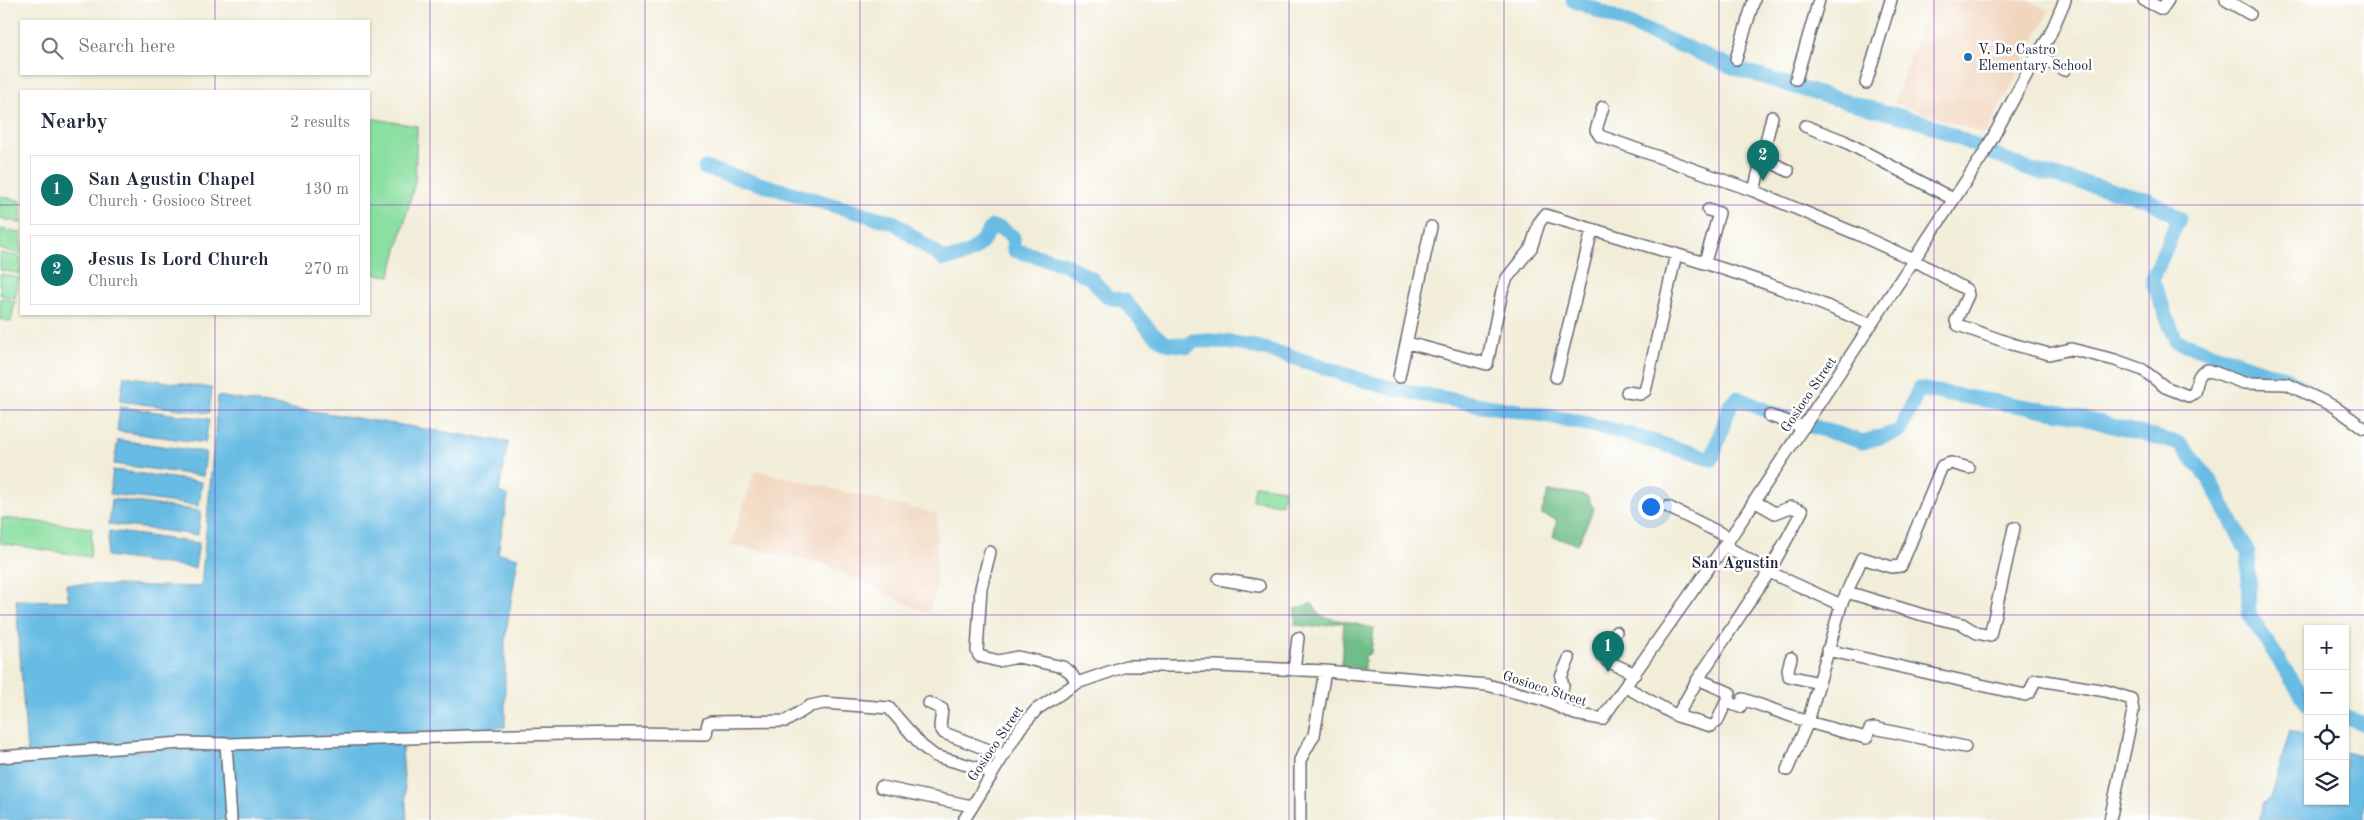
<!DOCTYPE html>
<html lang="en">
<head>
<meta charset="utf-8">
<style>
  :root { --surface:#fff; --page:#f6f6f7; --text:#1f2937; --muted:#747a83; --line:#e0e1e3; --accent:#0f766e }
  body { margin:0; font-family:"Old Standard TT",serif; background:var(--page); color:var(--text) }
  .controls { position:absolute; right:15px; bottom:15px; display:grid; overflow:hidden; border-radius:0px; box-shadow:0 1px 4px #0004 }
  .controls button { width:45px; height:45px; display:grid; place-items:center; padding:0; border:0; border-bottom:1px solid var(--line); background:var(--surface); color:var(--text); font:25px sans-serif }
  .you { position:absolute; left:1650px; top:506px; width:18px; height:18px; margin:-12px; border:4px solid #fff; border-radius:50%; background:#1a73e8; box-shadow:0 0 0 8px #1a73e833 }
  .badge { display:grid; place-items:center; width:32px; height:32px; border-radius:50%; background:var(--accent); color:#fff; font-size:16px; font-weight:700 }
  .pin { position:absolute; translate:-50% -41px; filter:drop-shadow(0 1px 2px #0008) }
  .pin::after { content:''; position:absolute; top:26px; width:18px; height:15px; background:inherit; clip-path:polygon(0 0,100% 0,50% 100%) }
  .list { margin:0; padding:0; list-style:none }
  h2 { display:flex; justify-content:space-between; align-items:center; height:65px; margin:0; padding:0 20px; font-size:21px }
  h2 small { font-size:16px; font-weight:400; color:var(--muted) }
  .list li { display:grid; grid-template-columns:32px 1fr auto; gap:15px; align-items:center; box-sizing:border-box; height:70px; margin:0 10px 10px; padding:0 10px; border:1px solid var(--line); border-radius:0px }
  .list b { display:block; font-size:19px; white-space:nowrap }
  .list p { margin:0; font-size:16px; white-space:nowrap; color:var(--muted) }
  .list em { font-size:16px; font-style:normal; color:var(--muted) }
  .icon { flex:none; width:28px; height:28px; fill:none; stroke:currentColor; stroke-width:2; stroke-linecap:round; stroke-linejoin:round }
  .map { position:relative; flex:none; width:2364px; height:820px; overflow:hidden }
  .search { position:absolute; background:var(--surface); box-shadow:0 1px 4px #0004; left:20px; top:20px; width:350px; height:55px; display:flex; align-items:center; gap:12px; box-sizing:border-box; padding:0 18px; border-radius:0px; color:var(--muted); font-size:19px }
  .panel { position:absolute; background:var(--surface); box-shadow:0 1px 4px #0004; left:20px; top:90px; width:350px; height:225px; border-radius:0px }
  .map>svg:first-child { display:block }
  .built { fill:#f1d5bd }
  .green { fill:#8bdfa1; stroke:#56806e }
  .forest { fill:#70be87; stroke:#497061 }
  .water { fill:#68bbe3; stroke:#456e8f }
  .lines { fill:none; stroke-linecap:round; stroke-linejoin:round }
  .river { stroke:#68bbe3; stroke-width:15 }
  .minor-casing { stroke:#6a6972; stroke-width:14 }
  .minor { stroke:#fff; stroke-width:11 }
  .grid { fill:none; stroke:#7b2cbf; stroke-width:1; stroke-opacity:0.55 }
  .poi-dot { fill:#1f6fb2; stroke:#fff; stroke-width:2 }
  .labels { text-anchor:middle; stroke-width:5; stroke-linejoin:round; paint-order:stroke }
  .poi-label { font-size:14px; fill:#22223b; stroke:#fff; text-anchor:start }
  .street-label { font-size:14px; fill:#22223b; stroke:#fff }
  .quarter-label { font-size:16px; font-weight:bold; fill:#22223b; stroke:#fff }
</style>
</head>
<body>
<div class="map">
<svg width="2364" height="820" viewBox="0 0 2364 820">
  <rect width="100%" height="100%" fill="#fff"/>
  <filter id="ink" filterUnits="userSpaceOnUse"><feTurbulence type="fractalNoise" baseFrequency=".02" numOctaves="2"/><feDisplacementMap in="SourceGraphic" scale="10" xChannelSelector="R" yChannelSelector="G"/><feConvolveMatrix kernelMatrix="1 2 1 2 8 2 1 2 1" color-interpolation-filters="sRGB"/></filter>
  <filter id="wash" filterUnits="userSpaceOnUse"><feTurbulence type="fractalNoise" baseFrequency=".0096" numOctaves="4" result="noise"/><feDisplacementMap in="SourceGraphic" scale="20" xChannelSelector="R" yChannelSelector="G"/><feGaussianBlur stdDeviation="1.12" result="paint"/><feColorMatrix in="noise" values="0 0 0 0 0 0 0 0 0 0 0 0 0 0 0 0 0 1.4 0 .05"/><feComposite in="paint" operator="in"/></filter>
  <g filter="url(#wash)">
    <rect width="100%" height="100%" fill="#f1edd8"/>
    <path class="built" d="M1931 0H2026L2049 11 1986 134 1894 103Z
      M755 470 937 514 936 593 929 614 820 562 731 545Z"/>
    <path class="green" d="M369 118 417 126 415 182 390 276 369 273Z
      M0 196 21 201V223L0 218Z
      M0 229 21 233V254L0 249Z
      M0 253 21 257 20 274 0 270Z
      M0 274 19 278 15 298 0 295Z
      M0 298 15 301 11 322 0 319Z
      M1255 485 1284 489 1282 504 1252 500Z
      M2 518 92 528 90 557 0 543Z"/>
    <path class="forest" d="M1548 492H1565L1587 496 1594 509 1578 544 1553 537 1557 520 1541 514Z
      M1312 603 1320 616 1374 628 1371 653 1365 656V669L1341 665 1344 622 1314 627 1295 625 1296 609Z"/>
    <path class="water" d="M124 376 212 388 209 413 120 401Z
      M218 396 508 442 499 492 508 496 498 553 518 558 505 639V727L418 735 402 749 407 820H232L229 742 27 753 16 600 69 601 66 584 201 587Z
      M120 407 209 419 205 443 117 431Z
      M118 440 206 452 203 476 114 464Z
      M113 470 202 482 199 506 110 494Z
      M112 499 201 511 198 535 109 524Z
      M110 531 199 543 195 568 107 556Z
      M2290 730 2308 738V801H2345V752L2364 757V820H2259L2263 804 2271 798Z
      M225 745 228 820H0V760Z"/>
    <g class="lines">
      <path class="river" d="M1573 0 1735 68 1815 93 1925 123 2027 169 2147 199 2179 218 2152 280 2176 341 2288 379 2302 388
        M705 168 895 223 943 259C972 257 977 249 992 227L1002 229 1013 237 1014 250 1065 264 1092 279 1107 297 1125 301 1152 333 1166 343 1188 346 1193 341C1258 338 1315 367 1376 384 1436 400 1498 406 1558 418 1610 427 1661 444 1712 459L1730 405 1737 398 1776 415 1863 442 1900 431 1919 389 2068 414 2180 444 2210 480 2248 553 2249 614 2308 705
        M2345 717 2364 724"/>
    </g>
  </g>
  <g filter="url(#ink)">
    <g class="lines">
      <defs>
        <path id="minor" d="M2144 0 2162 9 2168 0
          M2226 0 2250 14
          M2037 55 2064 70
          M1736 59 1754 0
          M1796 79 1819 0
          M1866 83 1891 0
          M1603 107 1596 130 1600 136 1754 191 1857 234 1914 260 1967 290 1968 295 1956 321 1958 325 2012 344 2049 354 2071 349 2115 360 2143 370 2165 387 2188 396 2195 393C2197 384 2197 371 2208 370L2244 383 2287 384 2333 406 2364 428
          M1805 126 1844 141 1953 199
          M1762 157 1788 171
          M1754 191 1772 117
          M1705 262 1719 213 1708 210
          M1408 343 1487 364 1502 291 1507 278 1531 248 1539 223 1545 215C1655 249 1766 277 1871 325
          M1399 377 1431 227
          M1556 377 1592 230
          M1627 392 1640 394 1645 391 1647 383 1676 254
          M1770 416 1804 427
          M1668 507 1730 538
          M1724 545 1769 572 1841 605
          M990 552 981 588 977 651 979 656 998 661 1018 657 1063 667 1070 672 1077 683
          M1219 579 1259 586
          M1847 592 1923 615 1962 624 1977 633 1990 636 2014 528
          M1616 632 1602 650V656L1607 661 1635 674
          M1827 650 2025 695 2030 692 2035 680H2039L2106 691 2131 699 2133 711 2110 820
          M1791 658 1788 669 1789 676 1819 683 1808 722 1866 738 1870 729 1874 728 1965 747
          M1294 670 1298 638
          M1698 679 1730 693 1717 722
          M1819 683 1841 605 1862 558 1891 567 1901 566 1942 466 1951 463 1969 468
          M1626 687 1677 716 1698 679 1769 572 1802 511 1791 507 1775 513 1754 501
          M1727 702 1740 707 1743 699 1808 722 1787 770
          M929 703 942 709 940 727 944 733 1002 755
          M1558 706 1563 686 1561 677 1569 659
          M1677 716 1711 726
          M226 743 231 820
          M0 757 181 743 229 744 470 736 623 733 706 734 708 723 711 722 786 721 810 706 824 703 889 708 922 746 935 756 992 772
          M881 787 972 806
          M964 820 1021 727 1037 709 1077 683 1126 666H1216L1325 671 1487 685 1544 700 1575 714 1602 719 1730 538 1985 152 2037 55 2049 37 2065 0
          M1300 820V760L1314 735 1325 671"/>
      </defs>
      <use href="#minor" class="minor-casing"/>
      <use href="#minor" class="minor"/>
    </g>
  </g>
  <path class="grid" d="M215 0V21M430 0V820M645 0V820M860 0V820M1075 0V820M1289 0V820M1504 0V820M1719 0V820M1934 0V820M2149 0V820M215 74V91M0 205H21M369 205H2364M215 314V820M0 410H2364M0 615H2364"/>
  <circle class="poi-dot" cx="1968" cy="57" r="5"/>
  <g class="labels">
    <g class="poi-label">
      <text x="1978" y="54">V. De Castro<tspan x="1978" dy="16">Elementary School</tspan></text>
    </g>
    <g class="street-label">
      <text transform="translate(1808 394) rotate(-56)" y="5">Gosioco Street</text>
      <text transform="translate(1545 688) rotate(18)" y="5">Gosioco Street</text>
      <text transform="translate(995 743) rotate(-56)" y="5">Gosioco Street</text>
    </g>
    <g class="quarter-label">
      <text x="1735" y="568">San Agustin</text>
    </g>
  </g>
</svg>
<div class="controls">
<button>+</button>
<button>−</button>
<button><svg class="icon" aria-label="locate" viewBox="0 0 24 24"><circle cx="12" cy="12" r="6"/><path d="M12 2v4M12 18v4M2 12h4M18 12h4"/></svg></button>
<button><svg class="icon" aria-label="layers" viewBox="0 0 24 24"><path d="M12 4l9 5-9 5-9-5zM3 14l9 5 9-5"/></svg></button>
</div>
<div class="you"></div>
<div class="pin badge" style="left:1608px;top:672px">1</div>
<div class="pin badge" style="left:1763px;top:181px">2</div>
<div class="search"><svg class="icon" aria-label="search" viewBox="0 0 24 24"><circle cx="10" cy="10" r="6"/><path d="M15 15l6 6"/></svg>Search here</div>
<section class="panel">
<h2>Nearby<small>2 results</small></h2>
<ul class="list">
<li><span class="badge">1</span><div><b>San Agustin Chapel</b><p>Church · Gosioco Street</p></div><em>130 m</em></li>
<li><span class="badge">2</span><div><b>Jesus Is Lord Church</b><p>Church</p></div><em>270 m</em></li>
</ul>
</section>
</div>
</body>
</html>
